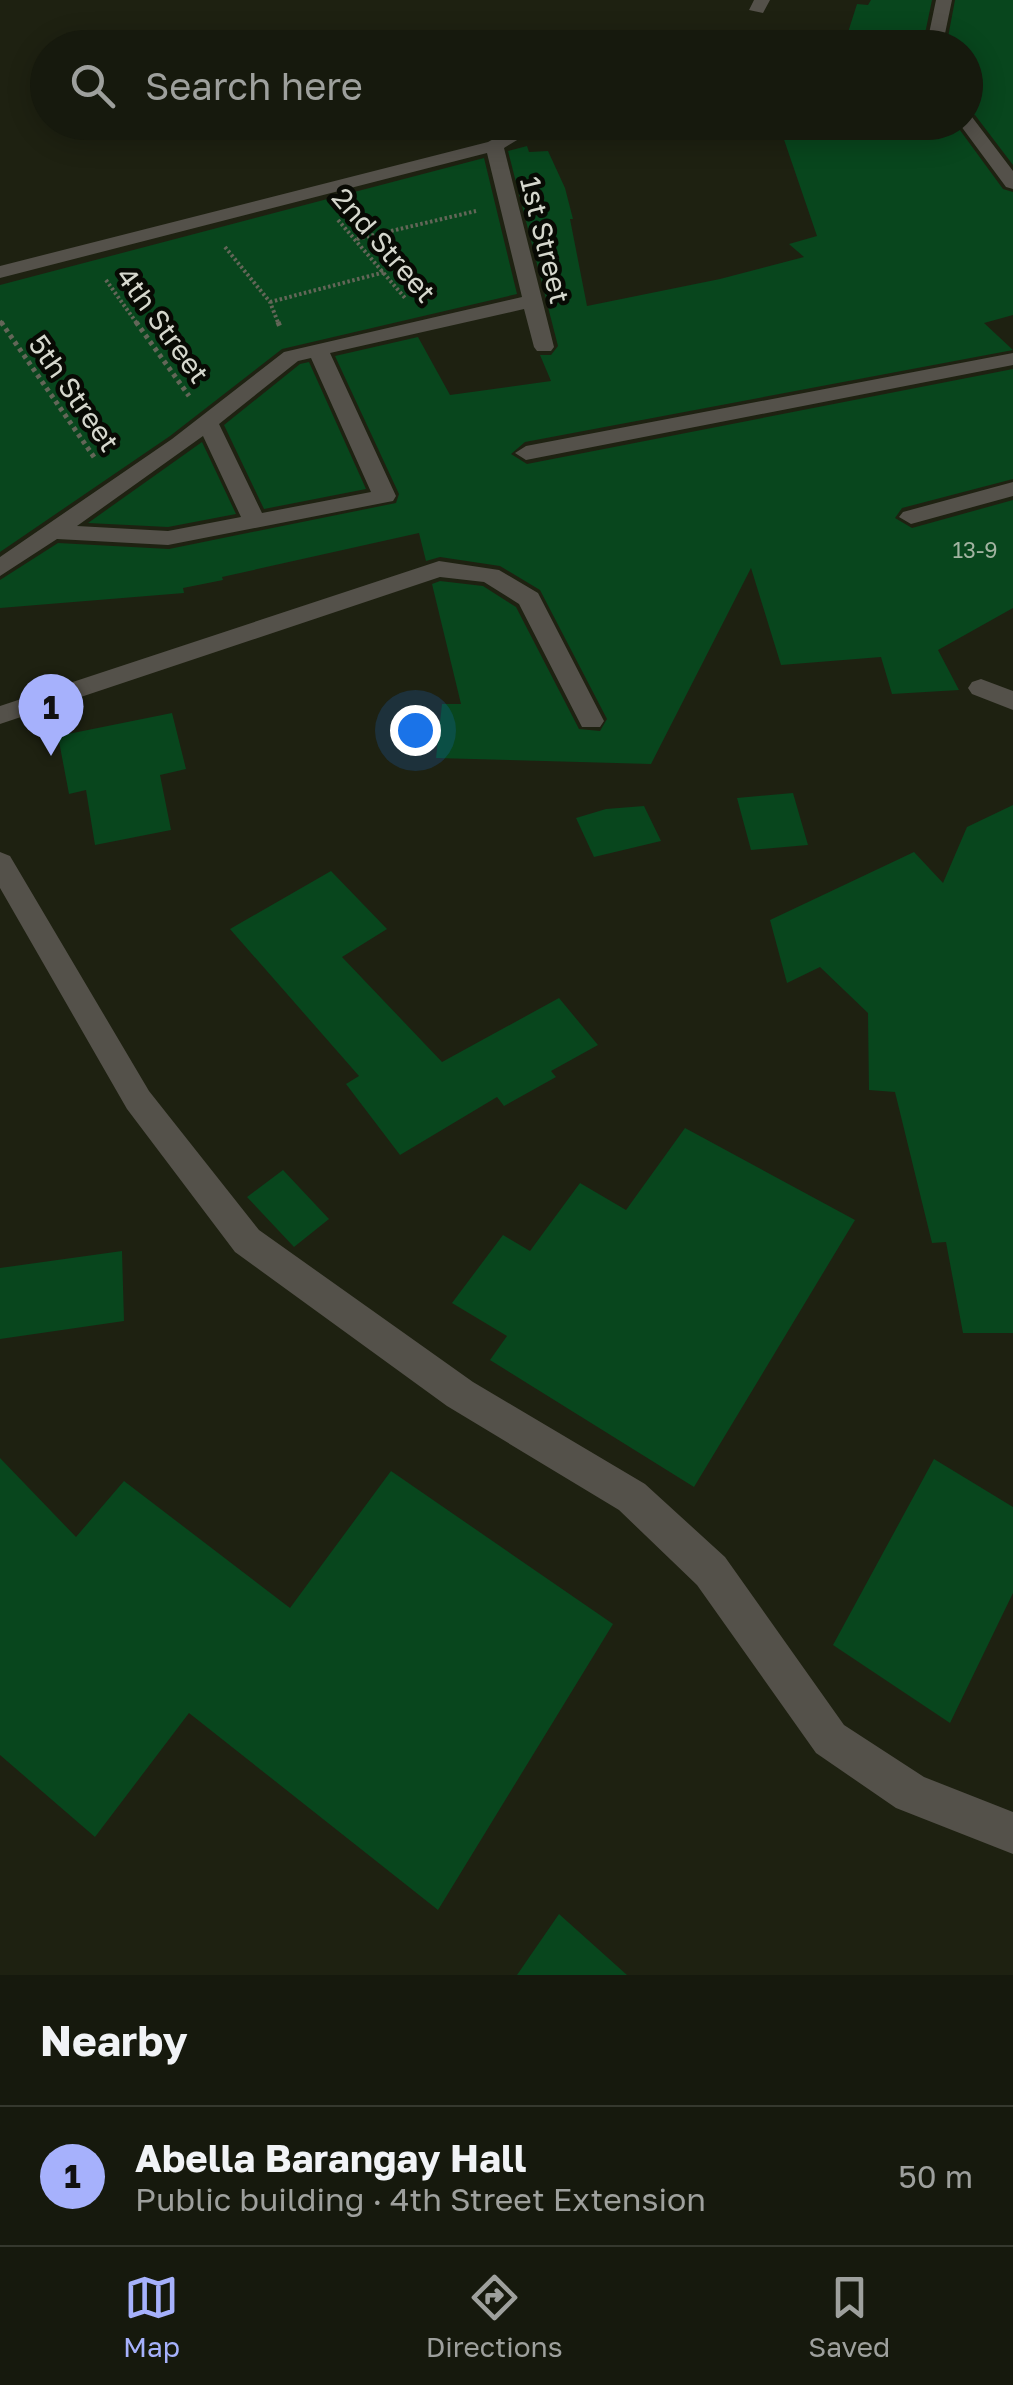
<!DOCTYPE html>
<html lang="en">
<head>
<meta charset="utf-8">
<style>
  :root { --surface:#16190d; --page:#1f2216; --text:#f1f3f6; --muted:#9ea09d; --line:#35382e; --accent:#a6b1fc }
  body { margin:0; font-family:"Golos Text",sans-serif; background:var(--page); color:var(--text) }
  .you { position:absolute; left:415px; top:730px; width:35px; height:35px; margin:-25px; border:8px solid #fff; border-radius:50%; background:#1a73e8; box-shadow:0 0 0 15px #1a73e833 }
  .badge { display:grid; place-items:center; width:65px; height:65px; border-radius:50%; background:var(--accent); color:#111; font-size:32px; font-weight:700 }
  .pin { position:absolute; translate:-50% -82px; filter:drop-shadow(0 2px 5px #0008) }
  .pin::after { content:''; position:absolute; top:52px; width:35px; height:30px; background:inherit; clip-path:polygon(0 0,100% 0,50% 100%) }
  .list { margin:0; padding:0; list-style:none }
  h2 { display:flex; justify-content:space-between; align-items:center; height:130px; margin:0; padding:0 40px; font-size:42px }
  h2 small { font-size:32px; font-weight:400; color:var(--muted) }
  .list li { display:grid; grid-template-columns:65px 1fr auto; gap:30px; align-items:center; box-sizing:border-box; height:140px; padding:0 40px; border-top:2px solid var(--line) }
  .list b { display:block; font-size:38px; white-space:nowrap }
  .list p { margin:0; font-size:32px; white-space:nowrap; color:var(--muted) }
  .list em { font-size:32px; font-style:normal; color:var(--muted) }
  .icon { flex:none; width:55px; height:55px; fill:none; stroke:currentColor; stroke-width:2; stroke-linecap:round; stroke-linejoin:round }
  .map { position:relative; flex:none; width:1013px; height:1975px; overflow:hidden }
  .search { position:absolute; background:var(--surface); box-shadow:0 5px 25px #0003; left:30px; right:30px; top:30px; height:110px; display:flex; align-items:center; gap:25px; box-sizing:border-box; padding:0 35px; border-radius:55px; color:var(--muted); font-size:38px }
  .sheet { height:270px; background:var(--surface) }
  nav { display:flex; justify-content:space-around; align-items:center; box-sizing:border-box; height:140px; border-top:2px solid var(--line); background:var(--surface); font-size:28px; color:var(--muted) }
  nav a { display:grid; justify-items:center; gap:5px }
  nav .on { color:var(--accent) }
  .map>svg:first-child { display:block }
  .building { fill:#08461d }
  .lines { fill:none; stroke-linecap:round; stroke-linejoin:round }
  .path-far1 { stroke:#636658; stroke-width:4; stroke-dasharray:2.5 2.5; stroke-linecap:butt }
  .path { stroke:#636658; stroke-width:5; stroke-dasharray:4 4; stroke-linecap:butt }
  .minor { fill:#54514a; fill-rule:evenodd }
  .labels { text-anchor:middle; stroke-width:9; stroke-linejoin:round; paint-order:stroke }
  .far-number-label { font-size:22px; fill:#a2b3a1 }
  .far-street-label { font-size:28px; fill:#d5d7cd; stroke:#080a04 }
</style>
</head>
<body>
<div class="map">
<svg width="1013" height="1975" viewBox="0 0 1013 1975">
  <rect width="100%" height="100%" fill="#1e2111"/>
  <path class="building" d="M871 0H932L922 48H843L857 4 868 5Z
    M955 0H1013V165L975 115 966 113V48H946Z
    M778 122H954L1003 189 1013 192V315L984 323 1013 350 525 442 511 454 527 464 1013 369V479L902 508 895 518 912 528 1013 500V608L938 650 959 690 892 694 881 657 781 665 751 568 651 764 436 758 442 704H461L432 584 440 581 483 586 516 607 579 729 600 731 607 719 540 590 500 566 440 557 426 561 419 533 222 577 223 580 183 588 184 593 0 608V580L58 543 169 549 396 503 399 494 335 356 418 337 450 395 551 381 540 355H551L558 346 508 151 527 146 529 152 548 151 565 188 573 219H570L587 306 720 279 804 257 789 244 817 236Z
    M484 158 517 294 282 349 170 436 0 552V285Z
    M309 362 366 489 264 509 224 425 300 364Z
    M202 442 236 514 168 527 88 523Z
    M172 713 186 769 160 775 171 830 95 845 86 790 69 794 58 736Z
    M793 793 808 845 751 850 737 798Z
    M1013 805V1333H963L946 1242 932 1243 895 1092 869 1090 868 1013 820 967 787 983 770 920 914 852 943 883 967 827Z
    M644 806 661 841 594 857 576 818 606 809Z
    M331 871 387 929 342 957 442 1062 559 998 598 1045 551 1071 556 1077 504 1106 497 1097 400 1155 346 1084 359 1076 230 929Z
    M685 1128 855 1220 694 1487 490 1360 507 1336 452 1303 503 1235 530 1251 580 1183 626 1210Z
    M283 1170 329 1219 294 1247 247 1197Z
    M122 1251 124 1321 0 1339V1268Z
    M0 1458 76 1537 124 1481 290 1608 391 1471 613 1624 438 1910 189 1713 95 1837 0 1755Z
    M934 1459 1013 1507V1593L950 1723 833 1645Z
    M559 1914 627 1975H517Z"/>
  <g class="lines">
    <path class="path-far1" d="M338 220 405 298
      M357 239 476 211
      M225 247 270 302 279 325
      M106 280 138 325
      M270 302 385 272
      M0 321 3 325"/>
    <path class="path" d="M1 322 96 460
      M136 322 189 396
      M278 322 280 327"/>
    <path class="minor" d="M754 0H770L763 13 749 10Z
      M936 0H952L942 48H926Z
      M966 116 972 117 1013 171V189L1006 187 958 122H966Z
      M525 122H547L504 148 554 347 551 351H537L534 347 524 309 330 353 396 496 393 501 168 545 57 539 0 576V557L172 439 284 352 522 297 487 153 0 278V266L488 142ZM311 358 371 492 262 513 219 424 298 361ZM203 436 241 517 168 531 77 526Z
      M1013 353V365L526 460 515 453 526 446Z
      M1013 482V496L911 524 899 517 903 512Z
      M439 561 499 570 538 593 604 721 600 727H582L519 604 484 582 440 577 0 724V706Z
      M981 679 1013 691V710L972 694 968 688 972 682Z
      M0 852 10 856 149 1091 259 1230 473 1382 645 1484 725 1557 844 1725 924 1777 1013 1812V1854L896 1808 816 1753 697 1585 619 1510 447 1406 235 1252 127 1109 0 888Z"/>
  </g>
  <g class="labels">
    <g class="far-number-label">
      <text x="975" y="558">13-9</text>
    </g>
    <g class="far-street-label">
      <text transform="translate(545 240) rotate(76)" y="10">1st Street</text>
      <text transform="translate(384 245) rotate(49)" y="10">2nd Street</text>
      <text transform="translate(163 325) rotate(54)" y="10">4th Street</text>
      <text transform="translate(74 393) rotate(55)" y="10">5th Street</text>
    </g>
  </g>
</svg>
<div class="you"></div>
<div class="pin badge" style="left:51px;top:756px">1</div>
<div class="search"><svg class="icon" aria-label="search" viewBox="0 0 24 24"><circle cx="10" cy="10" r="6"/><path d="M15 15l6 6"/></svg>Search here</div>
</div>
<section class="sheet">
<h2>Nearby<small></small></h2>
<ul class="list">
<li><span class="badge">1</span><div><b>Abella Barangay Hall</b><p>Public building · 4th Street Extension</p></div><em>50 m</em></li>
</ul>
</section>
<nav>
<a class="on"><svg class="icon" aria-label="map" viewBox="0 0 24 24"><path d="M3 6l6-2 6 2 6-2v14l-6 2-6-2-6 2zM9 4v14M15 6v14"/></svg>Map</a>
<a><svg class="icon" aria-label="directions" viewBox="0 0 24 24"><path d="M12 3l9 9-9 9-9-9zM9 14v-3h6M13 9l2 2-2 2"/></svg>Directions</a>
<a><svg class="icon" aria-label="saved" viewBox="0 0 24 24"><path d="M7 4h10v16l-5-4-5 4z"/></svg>Saved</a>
</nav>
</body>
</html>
